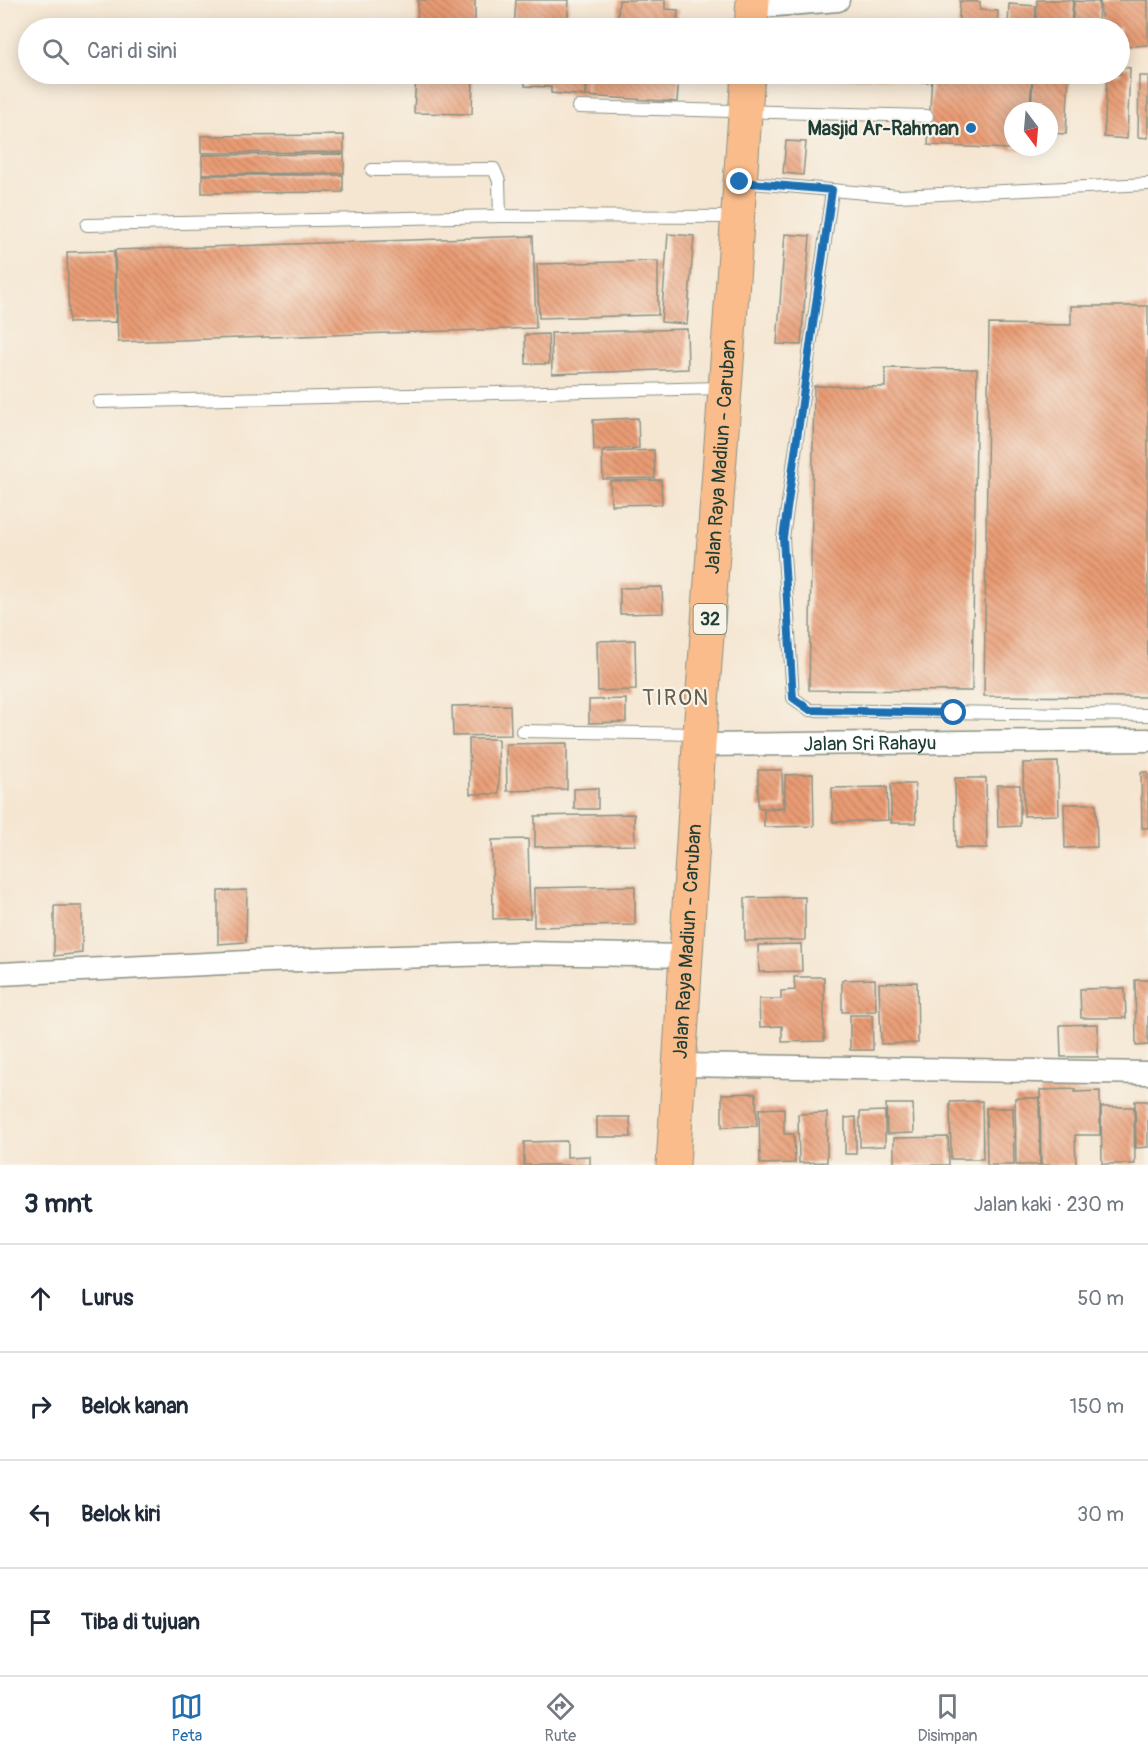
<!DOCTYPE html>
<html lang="id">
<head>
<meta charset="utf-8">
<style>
  :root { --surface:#fff; --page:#f2f2f3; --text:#1f2937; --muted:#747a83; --line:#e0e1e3; --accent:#1f6fb2 }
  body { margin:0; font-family:Pangolin,sans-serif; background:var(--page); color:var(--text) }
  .compass { position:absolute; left:1004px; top:102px; width:54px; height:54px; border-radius:50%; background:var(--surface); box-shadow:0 3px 15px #0003; rotate:164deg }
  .stop { position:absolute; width:18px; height:18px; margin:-14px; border:4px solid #1f6fb2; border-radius:50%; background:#fff }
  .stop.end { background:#1f6fb2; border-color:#fff; box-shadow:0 2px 6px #0008 }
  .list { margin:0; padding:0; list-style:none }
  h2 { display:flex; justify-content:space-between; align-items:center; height:78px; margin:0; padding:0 24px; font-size:26px }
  h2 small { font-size:20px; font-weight:400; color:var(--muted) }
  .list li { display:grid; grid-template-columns:39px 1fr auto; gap:18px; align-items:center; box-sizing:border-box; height:108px; padding:0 24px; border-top:2px solid var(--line) }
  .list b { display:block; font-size:22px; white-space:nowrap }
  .list em { font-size:20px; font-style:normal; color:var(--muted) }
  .icon { flex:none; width:33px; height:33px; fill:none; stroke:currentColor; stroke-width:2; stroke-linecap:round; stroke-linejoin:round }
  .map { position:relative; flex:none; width:1148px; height:1165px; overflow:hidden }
  .search { position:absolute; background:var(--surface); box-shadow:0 3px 15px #0003; left:18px; right:18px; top:18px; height:66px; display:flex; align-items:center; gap:15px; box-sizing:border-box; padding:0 21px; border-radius:33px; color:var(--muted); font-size:22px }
  .sheet { height:510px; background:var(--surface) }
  nav { display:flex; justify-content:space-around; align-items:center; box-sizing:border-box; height:84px; border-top:2px solid var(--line); background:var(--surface); font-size:16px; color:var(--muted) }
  nav a { display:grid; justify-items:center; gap:3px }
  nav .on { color:var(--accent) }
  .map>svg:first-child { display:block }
  .building { fill:url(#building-back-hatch) }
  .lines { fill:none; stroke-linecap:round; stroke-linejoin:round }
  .service-casing { stroke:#8a9283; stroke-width:14 }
  .minor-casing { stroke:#8a9283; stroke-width:25 }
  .trunk-casing { stroke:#8a9283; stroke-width:35 }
  .service { stroke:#fff; stroke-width:12 }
  .minor { stroke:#fff; stroke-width:22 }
  .trunk { stroke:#fabc8b; stroke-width:33 }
  .route { stroke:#1f6fb2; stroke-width:8 }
  .poi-dot { fill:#1f6fb2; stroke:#f7f3e8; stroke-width:2 }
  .labels { text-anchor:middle; stroke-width:4.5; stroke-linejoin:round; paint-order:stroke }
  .shield { fill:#f7f3e8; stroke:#60746a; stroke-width:1.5 }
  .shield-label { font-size:18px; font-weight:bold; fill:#1f3d34 }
  .poi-label { font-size:20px; font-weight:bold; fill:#1f3d34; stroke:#f7f3e8; text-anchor:end }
  .street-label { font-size:20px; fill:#1f3d34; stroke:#f7f3e8 }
  .quarter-label { font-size:22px; letter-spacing:1.5px; fill:#665e4a; stroke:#f7f3e8 }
</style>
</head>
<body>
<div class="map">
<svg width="1148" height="1165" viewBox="0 0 1148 1165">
  <defs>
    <pattern id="building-back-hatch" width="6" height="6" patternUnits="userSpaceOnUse" patternTransform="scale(1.5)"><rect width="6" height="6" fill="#ea9c74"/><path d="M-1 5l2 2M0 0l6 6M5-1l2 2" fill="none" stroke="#bd8060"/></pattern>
  </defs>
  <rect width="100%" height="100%" fill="#f7f3e8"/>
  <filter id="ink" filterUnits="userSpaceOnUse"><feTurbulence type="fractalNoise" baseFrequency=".0167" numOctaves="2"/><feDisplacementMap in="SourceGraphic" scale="12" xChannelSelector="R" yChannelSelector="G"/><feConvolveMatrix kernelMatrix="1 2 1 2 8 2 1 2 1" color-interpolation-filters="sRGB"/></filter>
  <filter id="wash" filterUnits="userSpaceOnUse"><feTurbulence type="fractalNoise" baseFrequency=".008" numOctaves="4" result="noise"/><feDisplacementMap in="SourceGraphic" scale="24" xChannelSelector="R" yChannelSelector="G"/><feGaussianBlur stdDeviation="1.35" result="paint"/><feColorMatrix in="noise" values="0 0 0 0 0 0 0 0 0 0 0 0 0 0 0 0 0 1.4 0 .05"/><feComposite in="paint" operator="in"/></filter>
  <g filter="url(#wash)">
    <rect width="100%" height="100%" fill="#f5e6d2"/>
    <g id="blocks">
      <path class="building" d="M418 0H475V28H417Z
        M516 0H569L567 28H514Z
        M619 0H665V9L678 10 677 28H617Z
        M1037 0H1073L1071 28H1036Z
        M1100 0H1148V45L1120 47V28H1102Z
        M960 1 980 2V10L998 11 997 28H958Z
        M1074 1 1099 2 1098 28H1072Z
        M1009 4 1036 6 1035 28H1008Z
        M1120 67 1130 68 1127 139 1104 137 1107 74H1120Z
        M416 74H473L472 114 414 113Z
        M525 74H586L585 96 551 93V87L525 86Z
        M588 74H679L677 102 586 96Z
        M793 74H836V78H793Z
        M840 74H869V78H840Z
        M870 74H900V77H870Z
        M902 74H928V82H902Z
        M932 74H1032L1030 111H1013V147H1028V150L928 145Z
        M1033 74H1069L1066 134 1049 133V111H1031Z
        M1139 76H1148V138L1138 137Z
        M344 135V152L201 153V136Z
        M786 141 806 142 803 175 783 173Z
        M344 154V173L202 174V155Z
        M202 175H343V192L202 193Z
        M668 234 694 236 687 324 661 322Z
        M785 234 810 236 801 345 777 344Z
        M533 236 536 328 118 342 115 250Z
        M114 251 116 322 69 323 67 252Z
        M658 261V315L539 318 537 264Z
        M1071 306H1148V697L984 696 989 324 1071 325Z
        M687 329 688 369 552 374 551 333Z
        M548 334 549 364H526L525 335Z
        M885 368 977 369 972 691 809 690 814 386 885 387Z
        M638 418 639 448 594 450 593 420Z
        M654 450 655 478 603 479 602 452Z
        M661 480 662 504 611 505 610 481Z
        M662 587 663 613 620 614V588Z
        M635 640 636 690 598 691 597 641Z
        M626 699V722L589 723V700Z
        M510 705 511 735 453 736 452 706Z
        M469 739H498L499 794H470Z
        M567 743V789L507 791 506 744Z
        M1058 762 1059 815 1024 816 1023 763Z
        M758 770H782L783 807 758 808Z
        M1141 772H1148V828H1142Z
        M813 774 814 826 764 827V810L785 809V775Z
        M955 778H986L987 848H956Z
        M891 784H915L916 823H891Z
        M997 785H1020V826L998 827Z
        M887 787 888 820 833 822 832 788Z
        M598 788V809H574V789Z
        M1064 804H1096L1097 847 1065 848Z
        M634 814 635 845 535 847V816Z
        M528 839 530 918 493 919 492 840Z
        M635 886V925L534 927V888Z
        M247 890 246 942 218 944V891Z
        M805 897V940L745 941V898Z
        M54 906H82V953L54 956Z
        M801 944 802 971 759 972 758 945Z
        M794 977H824V1041L782 1042V1026L760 1027 759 999H781V991L795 990Z
        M875 979 876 1011 842 1012V980Z
        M1135 980H1148V1045L1136 1046Z
        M917 982 918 1043 881 1044 879 983Z
        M1125 988 1126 1018H1081L1080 989Z
        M850 1015H872L873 1050H850Z
        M1098 1024V1057H1061L1060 1025Z
        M1075 1089V1092L1100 1091V1135H1075L1076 1165H1041L1040 1090Z
        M756 1093 757 1126 722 1127V1094Z
        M1015 1098H1039L1040 1165H1016Z
        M982 1101 983 1159H951L950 1102Z
        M1135 1101H1148V1147L1136 1148Z
        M886 1104H913L914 1133 887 1134Z
        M1101 1107H1134L1135 1164H1102Z
        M784 1108V1134H794L795 1163 760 1164 759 1109Z
        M986 1108H1013L1014 1165H987Z
        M885 1111V1146L860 1147V1112Z
        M827 1113V1162L799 1163 798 1114Z
        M597 1117H630L631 1137H597Z
        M856 1117V1154H845V1118Z
        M948 1137 949 1165H894V1138Z
        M567 1141V1157L590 1156V1165H524V1142Z"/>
    </g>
  </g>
  <g filter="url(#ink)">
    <use href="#blocks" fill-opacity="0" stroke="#8a9283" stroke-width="1.5"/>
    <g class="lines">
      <defs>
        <path id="service" d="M578 107 927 116
          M372 170 494 169 499 181 500 216
          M741 182 899 196 1148 184
          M832 191 783 538 793 698 810 710 1148 715
          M87 225 500 216 737 217
          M99 402 723 388
          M522 731 700 734"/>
        <g id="minor">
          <path d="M753 7 838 0"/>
          <path id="s1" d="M699 745 1148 740"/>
          <path d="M0 974 269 961 525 953 688 956"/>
          <path d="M681 1065 1148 1073"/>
        </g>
        <g id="trunk">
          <path d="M751 28 753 0"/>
          <path id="s2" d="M673 1165 699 745 748 74"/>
        </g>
      </defs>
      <use href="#service" class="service-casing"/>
      <use href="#minor" class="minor-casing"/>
      <use href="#trunk" class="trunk-casing"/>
      <use href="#service" class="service"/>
      <use href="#minor" class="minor"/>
      <use href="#trunk" class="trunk"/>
    </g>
  </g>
  <g class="lines" filter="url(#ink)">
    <path class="route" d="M740 182 832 190 783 538 793 698 810 710 954 713"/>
  </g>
  <circle class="poi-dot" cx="971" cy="128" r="6"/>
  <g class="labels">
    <rect class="shield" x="693.5" y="604" width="33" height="30" rx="4.5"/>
    <g class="shield-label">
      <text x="710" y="625">32</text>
    </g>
    <g class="poi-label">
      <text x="959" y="135">Masjid Ar-Rahman</text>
    </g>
    <g class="street-label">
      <text dy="7" stroke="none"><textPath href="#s2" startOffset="710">Jalan Raya Madiun - Caruban</textPath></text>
      <text dy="7" stroke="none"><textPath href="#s1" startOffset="171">Jalan Sri Rahayu</textPath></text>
      <text dy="7" stroke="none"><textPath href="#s2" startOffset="224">Jalan Raya Madiun - Caruban</textPath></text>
    </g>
    <g class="quarter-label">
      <text x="676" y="705">TIRON</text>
    </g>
  </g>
</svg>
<svg class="compass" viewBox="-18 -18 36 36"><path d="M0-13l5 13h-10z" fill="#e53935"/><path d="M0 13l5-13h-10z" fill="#747a83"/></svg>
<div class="stop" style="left:954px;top:713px"></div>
<div class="stop end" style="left:740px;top:182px"></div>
<div class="search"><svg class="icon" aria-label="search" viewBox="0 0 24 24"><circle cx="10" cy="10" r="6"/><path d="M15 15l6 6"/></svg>Cari di sini</div>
</div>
<section class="sheet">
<h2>3 mnt<small>Jalan kaki · 230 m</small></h2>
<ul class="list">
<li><svg class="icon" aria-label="ahead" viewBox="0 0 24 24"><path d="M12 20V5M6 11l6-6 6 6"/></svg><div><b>Lurus</b></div><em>50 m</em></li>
<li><svg class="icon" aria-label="right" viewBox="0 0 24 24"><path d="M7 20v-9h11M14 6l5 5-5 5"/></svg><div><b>Belok kanan</b></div><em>150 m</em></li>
<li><svg class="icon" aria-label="left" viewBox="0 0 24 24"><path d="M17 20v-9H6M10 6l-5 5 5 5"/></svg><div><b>Belok kiri</b></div><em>30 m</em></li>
<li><svg class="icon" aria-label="arrive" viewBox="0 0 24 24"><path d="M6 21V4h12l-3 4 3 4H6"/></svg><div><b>Tiba di tujuan</b></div></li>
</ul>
</section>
<nav>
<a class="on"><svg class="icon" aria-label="map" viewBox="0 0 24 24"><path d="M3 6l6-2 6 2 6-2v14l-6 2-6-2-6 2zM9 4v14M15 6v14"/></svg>Peta</a>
<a><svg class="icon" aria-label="directions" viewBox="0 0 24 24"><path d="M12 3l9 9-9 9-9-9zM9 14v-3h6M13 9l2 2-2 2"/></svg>Rute</a>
<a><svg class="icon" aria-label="saved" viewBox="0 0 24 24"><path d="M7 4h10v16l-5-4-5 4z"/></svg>Disimpan</a>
</nav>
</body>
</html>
